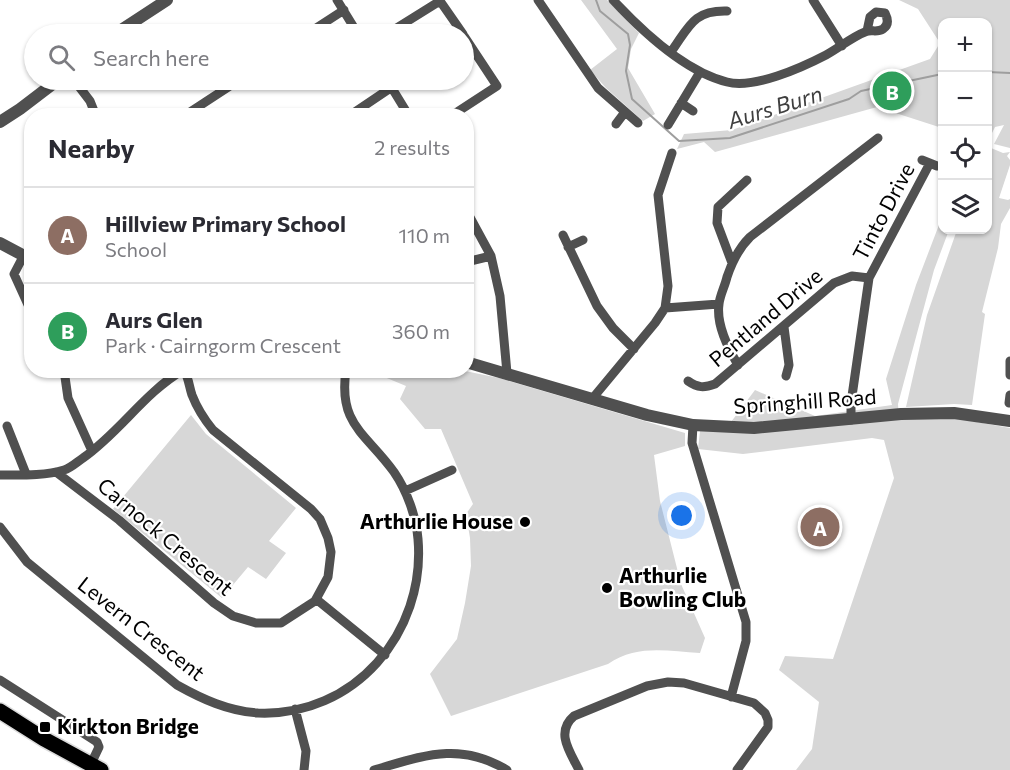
<!DOCTYPE html>
<html lang="en">
<head>
<meta charset="utf-8">
<style>
  :root { --surface:#fff; --page:#f7f7f7; --text:#2b2b33; --muted:#7c7c81; --line:#e1e1e2; --accent:#111827 }
  body { margin:0; font-family:Commissioner,sans-serif; background:var(--page); color:var(--text) }
  .controls { position:absolute; right:18px; top:18px; display:grid; overflow:hidden; border-radius:12px; box-shadow:0 2px 4px #0004 }
  .controls button { width:54px; height:54px; display:grid; place-items:center; padding:0; border:0; border-bottom:2px solid var(--line); background:var(--surface); color:var(--text); font:30px sans-serif }
  .you { position:absolute; left:682px; top:516px; width:21px; height:21px; margin:-15px; border:4px solid #fff; border-radius:50%; background:#1a73e8; box-shadow:0 0 0 9px #1a73e833 }
  .badge { display:grid; place-items:center; width:39px; height:39px; border-radius:50%; background:var(--accent); color:#fff; font-size:20px; font-weight:700 }
  .pin { position:absolute; translate:-50% -50%; border:3px solid #fff; box-shadow:0 2px 6px #0006 }
  .list { margin:0; padding:0; list-style:none }
  h2 { display:flex; justify-content:space-between; align-items:center; height:78px; margin:0; padding:0 24px; font-size:26px }
  h2 small { font-size:20px; font-weight:400; color:var(--muted) }
  .list li { display:grid; grid-template-columns:39px 1fr auto; gap:18px; align-items:center; box-sizing:border-box; height:96px; padding:0 24px; border-top:2px solid var(--line) }
  .list b { display:block; font-size:22px; white-space:nowrap }
  .list p { margin:0; font-size:20px; white-space:nowrap; color:var(--muted) }
  .list em { font-size:20px; font-style:normal; color:var(--muted) }
  .icon { flex:none; width:33px; height:33px; fill:none; stroke:currentColor; stroke-width:2; stroke-linecap:round; stroke-linejoin:round }
  .map { position:relative; flex:none; width:1010px; height:770px; overflow:hidden }
  .search { position:absolute; background:var(--surface); box-shadow:0 2px 4px #0004; left:24px; top:24px; width:450px; height:66px; display:flex; align-items:center; gap:15px; box-sizing:border-box; padding:0 21px; border-radius:33px; color:var(--muted); font-size:22px }
  .panel { position:absolute; background:var(--surface); box-shadow:0 2px 4px #0004; left:24px; top:108px; width:450px; height:270px; border-radius:24px }
  .map>svg:first-child { display:block }
  .green { fill:#d7d7d7 }
  .lines { fill:none; stroke-linecap:round; stroke-linejoin:round }
  .stream { stroke:#9e9e9e; stroke-width:2 }
  .primary-casing { stroke:#dbdbdb; stroke-width:18 }
  .minor { stroke:#505050; stroke-width:9 }
  .tertiary { stroke:#505050; stroke-width:12 }
  .primary { stroke:#000; stroke-width:15 }
  .poi-dot { fill:#000; stroke:#fff; stroke-width:2 }
  .labels { text-anchor:middle; stroke-width:4.5; stroke-linejoin:round; paint-order:stroke }
  .street-label { font-size:21px; fill:#000; stroke:#fff }
  .poi-label { font-size:21px; font-weight:bold; fill:#000; stroke:#fff; text-anchor:start }
  .water-label { font-size:22px; font-style:italic; fill:#3f3f3f; stroke:#fff }
</style>
</head>
<body>
<div class="map">
<svg width="1010" height="770" viewBox="0 0 1010 770">
  <rect width="100%" height="100%" fill="#fff"/>
  <path class="green" d="M581 0H607L639 33 631 49 628 68 655 114 643 121 606 88 590 70 617 49Z
    M899 0H1010V148L994 144 1004 125 995 127 988 141V22H942V128L877 107 715 152 704 142 677 149 684 134 732 130 930 59 940 43 918 9Z
    M991 148 1003 153 1010 152 1007 156 1010 160V165L999 198 1008 200 1010 199V208L1001 224 998 248 982 312 985 314 972 405 954 404 906 407 927 315 957 230H988V156Z
    M942 217V230H949L934 270 898 404 899 419H960L1010 428V770H796L812 749 819 702 779 670 785 656 833 659 894 478 884 440 872 438 743 454 698 449 701 422H731L755 390 815 416 892 405 886 379 916 285Z
    M370 371H465L499 378 685 433V446L654 455 660 501 681 584 705 638 700 653C667 651 637 644 608 664L451 716 430 674 457 639 465 603 471 566 470 538 466 514 473 504 441 429H425L400 399 406 386Z
    M191 415 206 434 296 508 269 541 286 553 266 579 248 567 222 598 113 509Z"/>
  <g class="lines">
    <path class="stream" d="M596 0 600 11 628 34 630 45 626 71 632 99 679 141 730 138 849 99 861 91 942 74
      M988 72 1010 73"/>
    <defs>
      <path id="primary" d="M0 711 44 739 101 770"/>
    </defs>
    <use href="#primary" class="primary-casing"/>
    <path class="minor" d="M337 0 358 34
      M538 0 598 88 638 123
      M613 0C641 30 686 72 727 82 754 89 801 68 826 55 839 48 852 37 865 32 871 29 877 33 883 29 889 25 888 19 885 13L876 12 870 17 867 31
      M813 0 842 46
      M307 34 344 10
      M387 34 440 1 463 34
      M671 52C689 27 693 10 727 11
      M74 80 90 101 96 116
      M387 80 409 116
      M681 103 693 111
      M184 116 239 80
      M349 116 392 87
      M451 116 497 86 464 36
      M616 124 625 112
      M668 125 700 72
      M922 160 937 166
      M466 210 491 256 500 296 507 373
      M563 235 597 306 613 328 634 349
      M568 247 583 240
      M24 255 14 274 29 307
      M466 262 491 256
      M732 263 717 223 718 207 747 180
      M665 308 719 304
      M784 327 789 365 786 376
      M1010 361V375
      M738 365C728 348 716 325 719 304 720 295 725 286 727 277 732 262 738 249 750 237L878 138
      M61 370 65 377 68 398 92 451
      M688 381C698 388 704 388 715 384L834 283 852 276 869 278
      M592 399 655 323 665 308 668 286 658 195 672 153
      M1009 403 1010 395
      M851 420V403L869 278 930 163
      M693 425 692 443 746 622V641L731 697
      M7 426 26 474
      M56 472 119 520 214 603 233 616 256 623H281L315 601 328 577 331 552 328 538 320 519 311 509 213 430C204 419 197 408 192 395 189 386 189 379 184 370
      M0 475C20 475 45 476 64 470 71 468 77 462 83 458 120 432 144 393 183 370
      M405 491 452 470
      M0 527 27 562 177 685C202 699 228 711 258 713 354 717 426 633 418 539 416 516 407 491 394 472 366 433 338 425 346 370
      M316 599 385 655
      M0 680 97 742 99 747 91 764
      M295 709 306 751 304 770
      M374 770C423 756 459 741 507 770
      M579 770C570 752 555 732 574 716L647 686 668 682 684 683 754 703 765 713 768 720V727L737 770"/>
    <path class="tertiary" d="M115 34 167 0
      M0 122 20 109 58 80
      M0 243 32 260
      M466 362 647 415 693 425 754 428 901 414 954 413 1010 421"/>
    <use href="#primary" class="primary"/>
  </g>
  <g class="poi-dot">
    <circle cx="525" cy="522" r="6"/>
    <circle cx="607" cy="588" r="6"/>
    <rect x="39" y="721" width="12" height="12" rx="3"/>
  </g>
  <g class="labels">
    <g class="street-label">
      <text transform="translate(884 212) rotate(-62)" y="7">Tinto Drive</text>
      <text transform="translate(766 318) rotate(-40)" y="7">Pentland Drive</text>
      <text transform="translate(805 402) rotate(-4)" y="7">Springhill Road</text>
      <text transform="translate(165 537) rotate(40)" y="7">Carnock Crescent</text>
      <text transform="translate(141 629) rotate(38)" y="7">Levern Crescent</text>
    </g>
    <g class="poi-label">
      <text x="513" y="529" text-anchor="end">Arthurlie House</text>
      <text x="619" y="583">Arthurlie<tspan x="619" dy="24">Bowling Club</tspan></text>
      <text x="57" y="734">Kirkton Bridge</text>
    </g>
    <g class="water-label">
      <text transform="translate(775 107) rotate(-17)" y="8">Aurs Burn</text>
    </g>
  </g>
</svg>
<div class="controls">
<button>+</button>
<button>−</button>
<button><svg class="icon" aria-label="locate" viewBox="0 0 24 24"><circle cx="12" cy="12" r="6"/><path d="M12 2v4M12 18v4M2 12h4M18 12h4"/></svg></button>
<button><svg class="icon" aria-label="layers" viewBox="0 0 24 24"><path d="M12 4l9 5-9 5-9-5zM3 14l9 5 9-5"/></svg></button>
</div>
<div class="you"></div>
<div class="pin badge" style="left:820px;top:527px;background:#8d6e63">A</div>
<div class="pin badge" style="left:892px;top:91px;background:#2e9e5b">B</div>
<div class="search"><svg class="icon" aria-label="search" viewBox="0 0 24 24"><circle cx="10" cy="10" r="6"/><path d="M15 15l6 6"/></svg>Search here</div>
<section class="panel">
<h2>Nearby<small>2 results</small></h2>
<ul class="list">
<li><span class="badge" style="background:#8d6e63">A</span><div><b>Hillview Primary School</b><p>School</p></div><em>110 m</em></li>
<li><span class="badge" style="background:#2e9e5b">B</span><div><b>Aurs Glen</b><p>Park · Cairngorm Crescent</p></div><em>360 m</em></li>
</ul>
</section>
</div>
</body>
</html>
